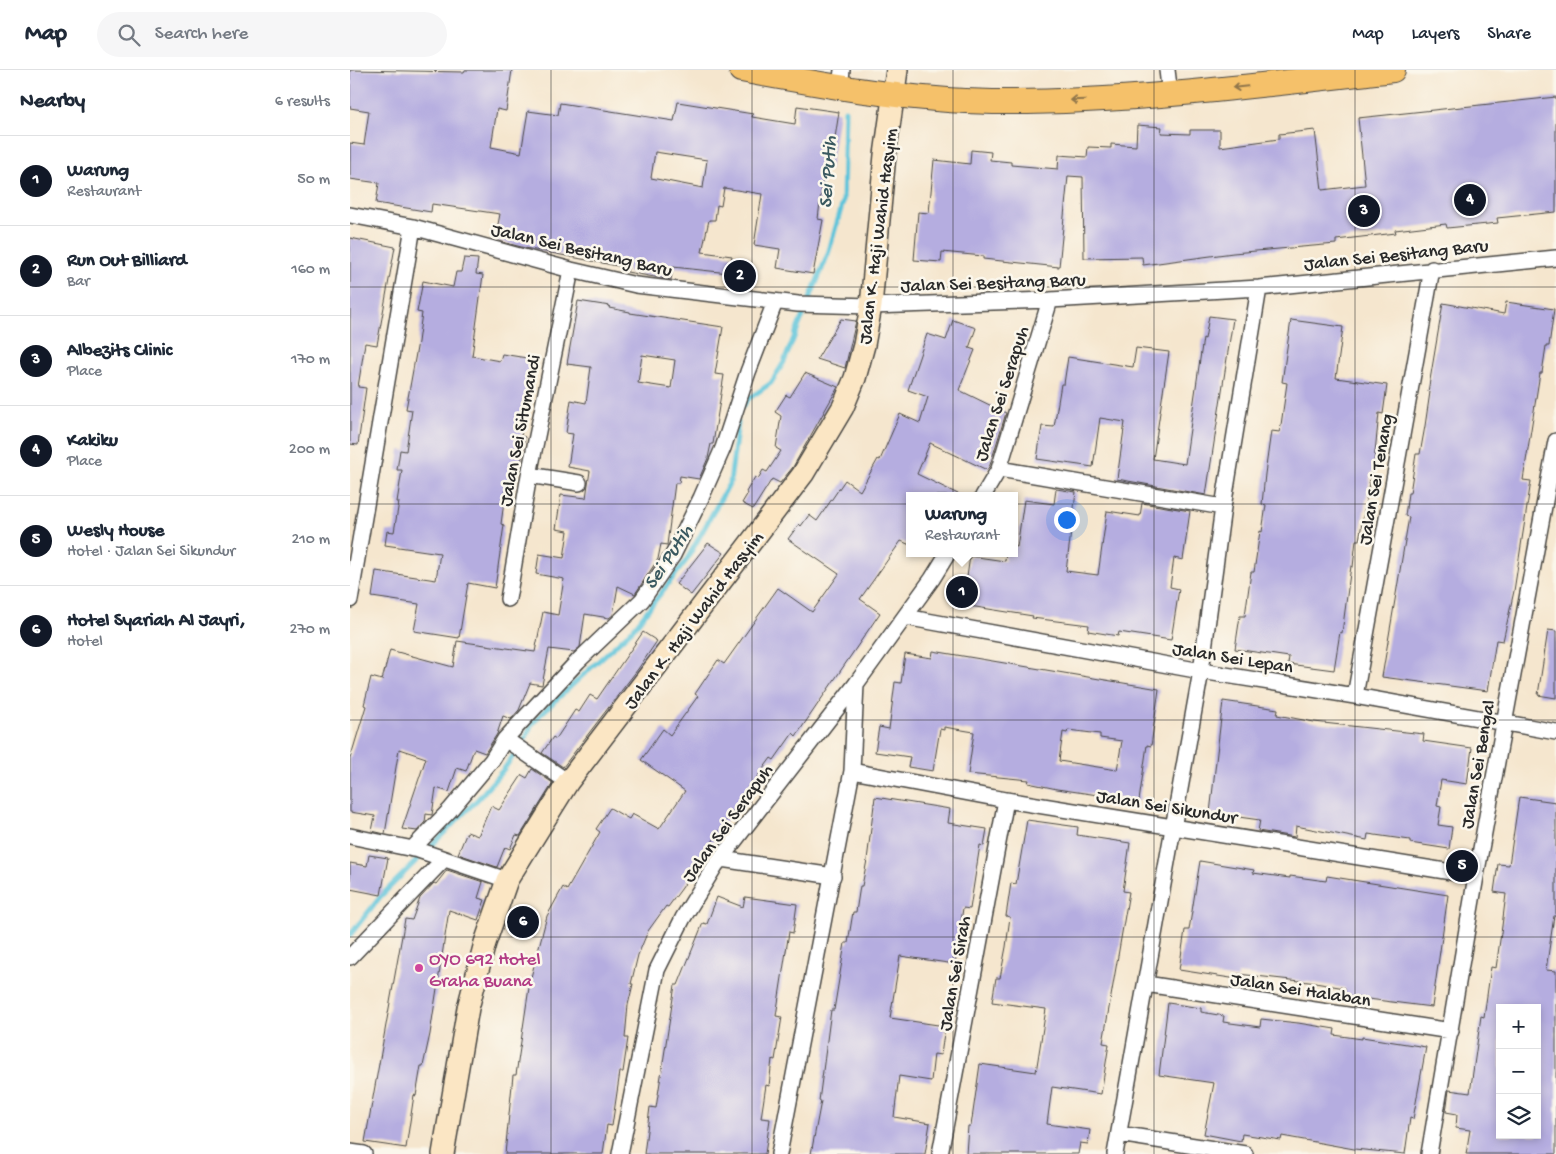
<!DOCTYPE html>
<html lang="en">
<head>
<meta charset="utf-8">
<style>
  :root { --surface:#fff; --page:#f6f6f7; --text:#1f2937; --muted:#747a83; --line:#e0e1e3; --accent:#111827 }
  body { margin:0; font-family:"Gochi Hand",sans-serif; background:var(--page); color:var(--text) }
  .controls { position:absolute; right:15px; bottom:15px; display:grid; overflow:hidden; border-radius:0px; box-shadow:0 2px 8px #0003 }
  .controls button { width:45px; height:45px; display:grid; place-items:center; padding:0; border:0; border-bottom:1px solid var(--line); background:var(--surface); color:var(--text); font:25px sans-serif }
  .you { position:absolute; left:716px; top:449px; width:18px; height:18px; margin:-12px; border:4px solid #fff; border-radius:50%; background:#1a73e8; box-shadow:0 0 0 8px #1a73e833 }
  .badge { display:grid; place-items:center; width:32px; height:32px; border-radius:50%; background:var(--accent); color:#fff; font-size:16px; font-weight:700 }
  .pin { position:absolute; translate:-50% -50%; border:2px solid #fff; box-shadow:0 1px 5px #0006 }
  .popup { position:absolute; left:556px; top:422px; width:112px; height:65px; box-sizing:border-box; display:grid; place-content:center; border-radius:0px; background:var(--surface); filter:drop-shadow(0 1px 4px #0005); font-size:16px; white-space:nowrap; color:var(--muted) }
  .popup b { font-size:19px; color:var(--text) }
  .popup::after { content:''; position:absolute; left:50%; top:100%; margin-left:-10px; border:10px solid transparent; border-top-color:var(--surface) }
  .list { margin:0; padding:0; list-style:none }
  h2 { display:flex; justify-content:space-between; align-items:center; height:65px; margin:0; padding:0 20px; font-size:21px }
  h2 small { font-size:16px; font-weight:400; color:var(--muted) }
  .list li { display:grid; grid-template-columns:32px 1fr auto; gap:15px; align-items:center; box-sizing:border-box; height:90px; padding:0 20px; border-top:1px solid var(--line) }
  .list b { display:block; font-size:19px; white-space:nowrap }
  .list p { margin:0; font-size:16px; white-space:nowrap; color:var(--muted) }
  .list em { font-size:16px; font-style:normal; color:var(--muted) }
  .icon { flex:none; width:28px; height:28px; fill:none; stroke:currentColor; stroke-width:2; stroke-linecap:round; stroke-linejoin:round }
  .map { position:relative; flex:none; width:1206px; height:1084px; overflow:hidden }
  header { display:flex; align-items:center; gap:30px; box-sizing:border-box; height:70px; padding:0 25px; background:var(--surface); border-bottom:1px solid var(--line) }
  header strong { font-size:24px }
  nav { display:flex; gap:28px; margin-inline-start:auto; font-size:18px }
  .search { width:350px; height:45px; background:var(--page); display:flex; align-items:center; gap:12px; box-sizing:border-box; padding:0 18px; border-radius:28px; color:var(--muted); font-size:19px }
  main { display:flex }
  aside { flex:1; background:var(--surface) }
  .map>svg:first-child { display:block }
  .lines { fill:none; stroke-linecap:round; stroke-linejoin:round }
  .stream { stroke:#5dc4da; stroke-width:5 }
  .building { fill:#b5ade0; fill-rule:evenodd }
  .street-casing { stroke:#494743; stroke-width:18 }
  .secondary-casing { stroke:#494743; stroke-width:24 }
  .primary-casing { stroke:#494743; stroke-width:26 }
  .street { stroke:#fff; stroke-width:15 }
  .secondary { stroke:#fbe6c4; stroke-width:21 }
  .primary { stroke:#f5c16b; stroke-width:24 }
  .oneway { stroke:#90764b }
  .grid { fill:none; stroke:#2b2b2b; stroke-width:1; stroke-opacity:0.55 }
  .hotel-dot { fill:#d1479c; stroke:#fbf7ec; stroke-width:2 }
  .labels { text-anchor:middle; stroke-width:5; stroke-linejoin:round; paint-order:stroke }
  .street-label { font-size:19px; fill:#2b2b2b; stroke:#fbf7ec }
  .hotel-label { font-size:19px; fill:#b23c85; stroke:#fbf7ec; text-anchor:start }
  .water-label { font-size:20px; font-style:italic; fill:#3a5960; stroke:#fbf7ec }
</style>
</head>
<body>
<header>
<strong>Map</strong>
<div class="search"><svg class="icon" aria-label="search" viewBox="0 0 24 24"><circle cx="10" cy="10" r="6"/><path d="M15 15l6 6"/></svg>Search here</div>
<nav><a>Map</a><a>Layers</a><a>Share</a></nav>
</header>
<main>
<aside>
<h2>Nearby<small>6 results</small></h2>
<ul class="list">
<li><span class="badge">1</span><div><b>Warung</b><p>Restaurant</p></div><em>50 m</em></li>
<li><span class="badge">2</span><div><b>Run Out Billiard</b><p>Bar</p></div><em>160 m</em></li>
<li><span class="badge">3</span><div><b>Albezits Clinic</b><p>Place</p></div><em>170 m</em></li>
<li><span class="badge">4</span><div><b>Kakiku</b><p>Place</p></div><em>200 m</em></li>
<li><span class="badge">5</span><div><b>Wesly House</b><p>Hotel · Jalan Sei Sikundur</p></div><em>210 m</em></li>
<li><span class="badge">6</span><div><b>Hotel Syariah Al Jayri,</b><p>Hotel</p></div><em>270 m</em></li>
</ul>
</aside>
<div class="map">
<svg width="1206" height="1084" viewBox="0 0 1206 1084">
  <rect width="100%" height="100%" fill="#fbf7ec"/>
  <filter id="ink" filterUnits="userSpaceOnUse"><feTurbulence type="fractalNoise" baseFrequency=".02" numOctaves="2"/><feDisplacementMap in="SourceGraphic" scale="10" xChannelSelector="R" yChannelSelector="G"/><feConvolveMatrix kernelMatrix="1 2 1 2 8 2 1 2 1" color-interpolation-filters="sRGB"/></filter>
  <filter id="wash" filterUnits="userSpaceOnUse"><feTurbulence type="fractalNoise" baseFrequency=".0096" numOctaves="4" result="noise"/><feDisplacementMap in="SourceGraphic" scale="20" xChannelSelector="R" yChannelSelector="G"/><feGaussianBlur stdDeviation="1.12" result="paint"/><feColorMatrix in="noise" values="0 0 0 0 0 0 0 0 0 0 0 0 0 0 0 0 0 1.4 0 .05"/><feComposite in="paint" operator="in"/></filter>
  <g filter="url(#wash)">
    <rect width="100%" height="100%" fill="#f5e6ce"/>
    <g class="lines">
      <path class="stream" d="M393 336 397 330 421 313 434 292 478 184 493 132 495 40
        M0 865 31 826 128 729 154 699 175 669 181 656 191 644 283 559 336 491 380 412 388 353"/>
    </g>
    <g id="blocks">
      <path class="building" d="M0 0 114 2 115 0H162L156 41 147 39 141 77 171 83 178 41 208 45 210 33 324 51 328 32 403 44 402 47 445 54 447 36 489 42 480 100 474 99 468 149 473 150 463 204 427 198 430 179 404 175 412 124 374 118 371 136 367 135 365 150H359L352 182 382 186 379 203 323 197 321 210 277 202 278 198 175 178 145 170 150 144 82 134 81 142 26 133 29 113 0 109V73L14 75 19 41 0 38ZM305 82 357 90 353 118 301 108Z
        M1206 27V142L1147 148 1148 153 1097 158 1096 154 1045 160 1046 163 986 170V174L883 183 793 195 792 187 734 188 733 107 718 106 709 197 633 189V186L592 182 591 192 564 190 568 142 579 143 584 90 620 94 621 80 641 82 640 90 661 92V95L708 99 709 85 737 87 738 77 761 78V74L786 76 787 55 812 57 811 63 840 64V60H870V77L929 69V64L965 60 972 120 1015 115 1008 48Z
        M0 168 45 177 27 275 15 273 8 317 16 318 8 375 0 374Z
        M114 188 128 189 126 204 133 205 122 286 150 291 152 284 183 289 171 366 175 367 170 399H168L165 418 156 417 151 454 154 455 145 518 118 513 109 568 64 561 69 534 22 527 26 501 86 510 90 483 35 475 37 461 44 462 49 432H47L52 400H47L50 380 56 381 62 340 56 339 68 272 72 243 67 242 73 211 103 217 106 202H111Z
        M228 231 260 236 259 238 280 242V243L373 257 365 304 374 305 363 374H361L358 388 349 409 330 406 329 413H325L317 475 311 474 308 489 285 524 268 516 263 545 259 548 235 544 230 577 224 582 199 579 192 615 180 613 169 640 161 649 153 646 147 664 135 683 124 679 116 701 107 698 99 722 86 718 82 745 76 744 75 752 67 761 52 759 76 688 49 679 35 764 22 761 25 746 0 742V689L16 636 14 635 21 607 32 610 40 580 103 597 107 571 185 582 193 542 208 545 214 509 186 504 189 484 214 488 218 461 206 459 211 425 236 428 238 414 240 401 218 397 223 364 216 363 221 330 236 333 241 297 217 294ZM292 285 325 290 321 318 288 313Z
        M1156 232 1204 239 1199 276H1196L1192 303H1190L1173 410 1181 411 1164 521 1153 571 1146 570 1138 621 1032 607 1059 447 1055 446 1058 423H1060L1066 384H1070L1075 356 1080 322H1078L1093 233 1154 244Z
        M859 246 883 249 856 425 767 409 775 352 750 348 743 397 687 389 692 356 704 357 711 314H714L718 287 783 297 786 278 819 282 803 389 835 394 853 268 855 269Z
        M491 249 506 251 495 298 467 289Z
        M603 250 626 258 619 278 625 280 609 320 656 343 640 395 637 400 580 373 567 404 612 426H560V475L551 471 510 529 530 543 446 666 443 663 424 690 421 688 402 714 401 713 332 818 318 837 316 836 298 861 288 885 281 914H283L278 935 275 968H278L273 1002H270L262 1056 257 1055 253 1084H155L163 1005H166L180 911 197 846 213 817 217 820 250 762 246 759 260 738 279 749 282 744 309 759 335 721 291 690 313 659 320 665 348 626 345 624 368 590 374 594 428 518 462 542 489 504 438 469 449 454 451 456 459 445 467 451 495 410 510 421 528 389 530 390 550 344 570 353 578 327 558 320 577 264 596 270Z
        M941 250 993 257 986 308 1037 315 1033 344 1029 343 1023 402H1021L1009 470H1006L1003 497 1001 496 992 563 990 562 984 600 938 594 939 587 885 579 890 546H895L901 502H904L910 461 912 462 916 435 912 434 915 404 921 361 930 362 937 313 932 312Z
        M455 303 488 317 443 397 430 413 422 409 403 439 392 433 398 423 396 422 405 407 408 409 413 400 417 402 431 381 426 378 431 346 425 342 436 325 440 327Z
        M706 419 726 422 716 501 748 505 757 441 790 446 792 433 840 441 833 490 824 488 820 517 829 519 821 570 769 562 768 566 738 561 739 555 682 548 683 546 613 535 620 486 655 491 656 483H664V476L667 477 674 430 704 434Z
        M358 473 374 483 341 525 326 514Z
        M1198 560 1206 561V628L1188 625Z
        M293 562 307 571 288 599 213 697 192 683 203 667 206 669 225 640 229 642 240 625 247 629Z
        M583 581 809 619 801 676 797 675 789 731 707 719 678 713 679 710 618 704 624 662 594 657V660L590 659 583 701 558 697 560 687 525 682 529 657 539 659 545 612 551 613 555 584 582 588ZM718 660 750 664V668L772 671 767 700 709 691 713 662 717 663Z
        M873 631 928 639 927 645 964 652 1074 664 1073 671 1122 678 1117 714 1091 710 1087 736 1091 737 1088 755 1102 757 1099 779 1060 773V770L1018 764 1017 770 946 756 945 767 908 761 910 750 860 743Z
        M182 699 203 713 170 766 166 765 160 779 155 777 147 797 108 784 117 762 128 766 141 736 149 740 172 705 177 708Z
        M525 727 600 739 598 753 637 759 634 776 630 775 620 839 613 838 605 894 550 886 540 948 595 956 591 985 584 984 581 1011 549 1006 544 1047 580 1053 575 1084H461L471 1031H469L481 940H484L495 873H498L503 842H506L510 816H512L517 790Z
        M1169 727 1206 732V846H1204L1196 900 1206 901V1084H1116L1120 1060 1106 1058 1107 1044 1096 1042 1099 1020 1120 1023 1131 946 1134 947 1141 897 1146 898 1152 856 1156 824 1144 822 1148 794 1159 795ZM1150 938H1187V1065H1150Z
        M677 750 728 757 727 765 780 773 773 821 779 822 753 973 759 974 751 1024 702 1017 697 1054 740 1060 738 1074 730 1073 728 1084H616L618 1056H621L630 994 686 1002 696 939 642 932 646 908H650L656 877 660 847 656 846 661 813 666 814Z
        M19 785 38 788 31 825 0 819V793L17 796Z
        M850 791 904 800 903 803 940 808V806L976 811 977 806 1098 825 1082 937 994 926 995 918 959 912 888 904 887 909 829 900 835 860H839Z
        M97 800 133 812 128 828 135 830 128 850 99 840 80 964 73 996H71L66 1026 64 1025 56 1078 15 1072 55 849 62 850 70 828 84 813 86 814Z
        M367 827 393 837 395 827 447 834 443 863 439 862 426 946 432 947 425 990 422 989 419 1016 416 1015 411 1048 420 1049 415 1084H294L300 1037 306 1038 325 915H328L353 853 357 854Z
        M818 933 851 938V942L874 946 873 952 910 957 911 949 948 953 985 959 984 965 1012 969V967L1076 977 1063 1049 1060 1048 1055 1084 1004 1079 932 1066 931 1070 892 1064 891 1071 854 1064 864 1013 809 1005Z"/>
    </g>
  </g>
  <g filter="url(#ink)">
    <use href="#blocks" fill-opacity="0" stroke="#494743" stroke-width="1"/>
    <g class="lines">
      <defs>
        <path id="street" d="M817 0 820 25
          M490 18 492 0
          M0 145 63 157 221 200 286 215 448 234 521 236 700 230 909 218 1206 188
          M649 399 873 437
          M179 405 229 413
          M633 426 649 399 700 230
          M158 529 179 405 221 200
          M0 530 63 157
          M555 547 851 601 1005 626 1206 662
          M1005 626 1082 199
          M155 669 218 712
          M502 701 656 730 1126 806
          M0 766 68 780 157 810
          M62 779 100 740 142 690 155 669 228 591 292 530 323 485 351 428 373 378 398 302 425 232
          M371 789 483 806
          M0 887 94 789
          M796 914 1101 961
          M769 1064 895 1084
          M0 1082 14 1084
          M270 1084 307 900 333 848 365 796 506 614 582 509 598 483
          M429 1084 502 701 506 614
          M590 1084 656 730
          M765 1084 851 601 873 437 909 218
          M1079 1084 1126 806 1206 371"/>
        <path id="secondary" d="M93 1084 118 938 135 873 157 810 218 712 453 404 493 337 505 308 514 275 521 236 535 85 547 0"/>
        <path id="primary" d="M391 0C474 15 559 31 643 32 777 33 910 15 1043 0"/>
      </defs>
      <use href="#street" class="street-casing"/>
      <use href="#secondary" class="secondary-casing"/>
      <use href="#primary" class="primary-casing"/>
      <use href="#street" class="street"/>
      <use href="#secondary" class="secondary"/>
      <use href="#primary" class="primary"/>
    </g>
    <defs><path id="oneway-shaft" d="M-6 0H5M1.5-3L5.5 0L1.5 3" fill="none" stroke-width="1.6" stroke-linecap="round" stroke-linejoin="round" transform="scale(1.25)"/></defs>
    <g class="oneway">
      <use href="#oneway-shaft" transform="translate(890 17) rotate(174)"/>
      <use href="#oneway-shaft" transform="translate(728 30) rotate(178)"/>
    </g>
  </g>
  <path class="grid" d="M201 0V1084M402 0V1084M603 0V1084M804 0V1084M1005 0V1084M0 217H1206M0 434H1206M0 650H1206M0 867H1206"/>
  <circle class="hotel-dot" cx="69" cy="898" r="5"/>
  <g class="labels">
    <g class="street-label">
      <text transform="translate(526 166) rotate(-83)" y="7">Jalan K. Haji Wahid Hasyim</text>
      <text transform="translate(232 178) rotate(13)" y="7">Jalan Sei Besitang Baru</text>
      <text transform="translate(1046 183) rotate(-6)" y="7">Jalan Sei Besitang Baru</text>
      <text transform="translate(643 211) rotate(-2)" y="7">Jalan Sei Besitang Baru</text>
      <text transform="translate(650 323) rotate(-72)" y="7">Jalan Sei Serapuh</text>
      <text transform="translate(168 360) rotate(-79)" y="7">Jalan Sei Situmandi</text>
      <text transform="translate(1024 409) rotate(-80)" y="7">Jalan Sei Tenang</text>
      <text transform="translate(342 549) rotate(-53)" y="7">Jalan K. Haji Wahid Hasyim</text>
      <text transform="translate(883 586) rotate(9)" y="7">Jalan Sei Lepan</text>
      <text transform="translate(1126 694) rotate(-80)" y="7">Jalan Sei Bengal</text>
      <text transform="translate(817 735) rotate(9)" y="7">Jalan Sei Sikundur</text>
      <text transform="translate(376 752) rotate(-54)" y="7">Jalan Sei Serapuh</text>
      <text transform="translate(603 903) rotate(-80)" y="7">Jalan Sei Sirah</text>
      <text transform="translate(951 918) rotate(9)" y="7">Jalan Sei Halaban</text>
    </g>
    <g class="hotel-label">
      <text x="79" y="894">OYO 692 Hotel<tspan x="79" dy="22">Graha Buana</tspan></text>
    </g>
    <g class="water-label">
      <text transform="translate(476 102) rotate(-86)" y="7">Sei Putih</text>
      <text transform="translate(317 486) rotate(-56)" y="7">Sei Putih</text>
    </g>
  </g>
</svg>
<div class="controls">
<button>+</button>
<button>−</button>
<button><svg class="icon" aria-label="layers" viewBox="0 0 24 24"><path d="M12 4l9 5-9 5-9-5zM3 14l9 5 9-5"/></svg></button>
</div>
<div class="you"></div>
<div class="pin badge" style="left:612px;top:522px">1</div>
<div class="popup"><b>Warung</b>Restaurant</div>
<div class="pin badge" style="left:390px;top:206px">2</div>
<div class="pin badge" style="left:1014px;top:141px">3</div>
<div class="pin badge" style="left:1120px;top:130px">4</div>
<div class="pin badge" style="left:1112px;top:796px">5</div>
<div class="pin badge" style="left:173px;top:852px">6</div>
</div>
</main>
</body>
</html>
